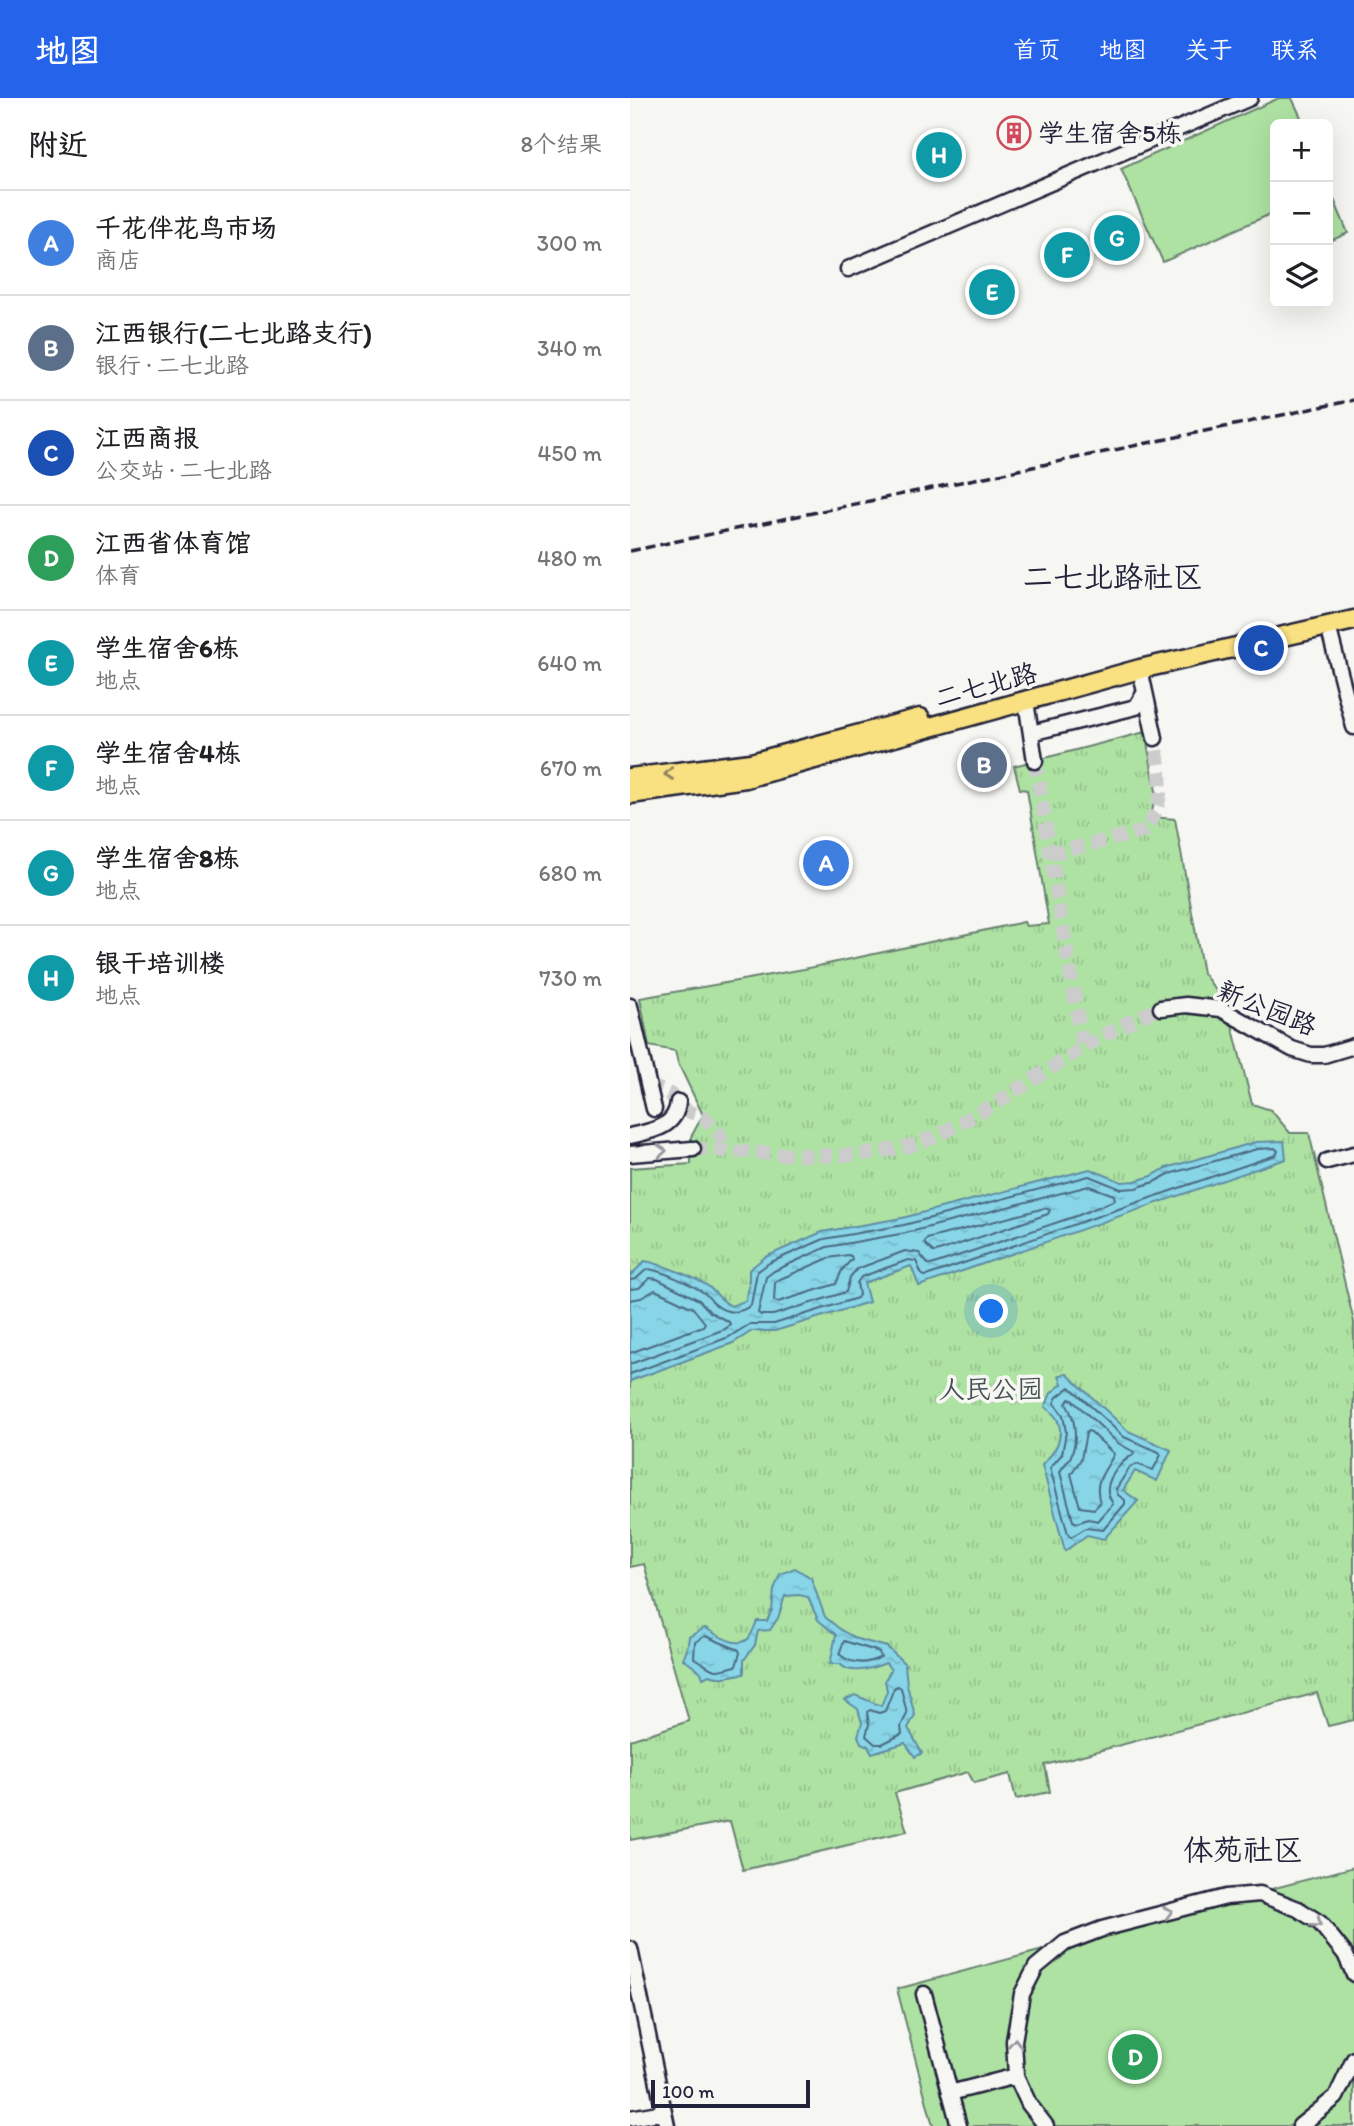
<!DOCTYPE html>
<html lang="zh">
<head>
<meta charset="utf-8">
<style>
  :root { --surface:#fff; --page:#f2f2f2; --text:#202124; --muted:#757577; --line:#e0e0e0; --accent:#2563eb }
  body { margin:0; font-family:Itim,"LXGW WenKai TC",sans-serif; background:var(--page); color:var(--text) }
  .controls { position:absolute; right:21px; top:21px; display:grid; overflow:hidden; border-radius:10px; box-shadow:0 7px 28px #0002 }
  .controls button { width:63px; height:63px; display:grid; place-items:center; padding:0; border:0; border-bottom:2px solid var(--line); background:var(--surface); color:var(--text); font:35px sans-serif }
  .scale { position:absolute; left:21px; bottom:18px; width:159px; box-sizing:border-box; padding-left:7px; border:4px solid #22223b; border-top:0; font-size:19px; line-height:24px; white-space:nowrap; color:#22223b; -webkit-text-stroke:5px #f6f6f2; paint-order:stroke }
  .you { position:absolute; left:362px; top:1214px; width:24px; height:24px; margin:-18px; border:5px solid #fff; border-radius:50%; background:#1a73e8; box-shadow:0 0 0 10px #1a73e833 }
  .badge { display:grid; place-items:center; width:46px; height:46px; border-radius:50%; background:var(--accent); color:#fff; font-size:23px; font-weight:700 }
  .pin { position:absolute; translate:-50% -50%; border:4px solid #fff; box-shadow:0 2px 7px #0006 }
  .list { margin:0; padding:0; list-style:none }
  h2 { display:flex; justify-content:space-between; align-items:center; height:91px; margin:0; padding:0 28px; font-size:30px }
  h2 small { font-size:23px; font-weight:400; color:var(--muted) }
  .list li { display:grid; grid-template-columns:46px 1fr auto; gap:21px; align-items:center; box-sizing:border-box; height:105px; padding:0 28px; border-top:2px solid var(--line) }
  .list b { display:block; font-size:26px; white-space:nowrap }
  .list p { margin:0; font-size:23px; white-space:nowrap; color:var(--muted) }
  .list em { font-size:23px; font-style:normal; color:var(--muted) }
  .icon { flex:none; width:38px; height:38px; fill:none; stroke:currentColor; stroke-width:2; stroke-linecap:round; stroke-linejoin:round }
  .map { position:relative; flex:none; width:724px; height:2028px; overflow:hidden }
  header { display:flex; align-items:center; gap:42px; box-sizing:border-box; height:98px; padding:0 35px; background:var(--accent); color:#fff }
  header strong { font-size:33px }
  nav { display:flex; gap:38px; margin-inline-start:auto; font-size:24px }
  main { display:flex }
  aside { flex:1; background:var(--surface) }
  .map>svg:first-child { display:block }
  .green { fill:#aee2a3; stroke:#68826f; stroke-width:2 }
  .park { fill:url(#park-tufts); stroke:#68826f; stroke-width:2 }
  .water { fill:url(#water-ripples); stroke:#5f8da3; stroke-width:2 }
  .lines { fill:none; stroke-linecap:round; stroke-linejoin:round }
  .shore { stroke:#4b6a80; stroke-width:2 }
  .minor-tunnel { stroke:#cccccd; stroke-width:14; stroke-dasharray:14 7; stroke-linecap:butt }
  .minor-casing { stroke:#22223b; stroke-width:19 }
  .major-casing { stroke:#22223b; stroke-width:23 }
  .minor { stroke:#f6f6f2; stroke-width:14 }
  .major { stroke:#f9e181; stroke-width:18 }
  .rail { stroke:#22223b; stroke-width:3.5; stroke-dasharray:10 5; stroke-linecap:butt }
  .oneway { stroke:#8e825e }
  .oneway2 { stroke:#9797a0 }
  .labels { text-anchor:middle; stroke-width:7; stroke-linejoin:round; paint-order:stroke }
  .poi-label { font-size:26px; fill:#22223b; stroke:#f6f6f2; text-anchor:start }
  .street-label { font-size:26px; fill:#22223b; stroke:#f6f6f2 }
  .park-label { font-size:26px; fill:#455255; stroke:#f6f6f2 }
  .quarter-label { font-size:30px; fill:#22223b; stroke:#f6f6f2 }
</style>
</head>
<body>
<header>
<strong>地图</strong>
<nav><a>首页</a><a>地图</a><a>关于</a><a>联系</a></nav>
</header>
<main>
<aside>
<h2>附近<small>8个结果</small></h2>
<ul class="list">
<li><span class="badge" style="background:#3f7fe0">A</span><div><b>千花伴花鸟市场</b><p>商店</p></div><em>300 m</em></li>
<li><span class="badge" style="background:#5c6f8a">B</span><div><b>江西银行(二七北路支行)</b><p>银行 · 二七北路</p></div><em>340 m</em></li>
<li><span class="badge" style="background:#1a4fb4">C</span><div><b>江西商报</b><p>公交站 · 二七北路</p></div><em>450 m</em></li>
<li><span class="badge" style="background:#2e9e5b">D</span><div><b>江西省体育馆</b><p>体育</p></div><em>480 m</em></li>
<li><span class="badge" style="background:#0f9aa8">E</span><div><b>学生宿舍6栋</b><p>地点</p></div><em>640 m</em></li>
<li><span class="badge" style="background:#0f9aa8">F</span><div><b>学生宿舍4栋</b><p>地点</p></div><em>670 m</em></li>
<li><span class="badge" style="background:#0f9aa8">G</span><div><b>学生宿舍8栋</b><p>地点</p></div><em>680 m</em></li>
<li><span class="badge" style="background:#0f9aa8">H</span><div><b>银干培训楼</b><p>地点</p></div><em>730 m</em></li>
</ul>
</aside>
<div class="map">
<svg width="724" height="2028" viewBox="0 0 724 2028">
  <defs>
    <pattern id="park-tufts" width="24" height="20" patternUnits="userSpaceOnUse" patternTransform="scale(1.75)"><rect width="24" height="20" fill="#aee2a3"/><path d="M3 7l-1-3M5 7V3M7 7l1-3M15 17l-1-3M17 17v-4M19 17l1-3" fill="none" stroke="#95c28d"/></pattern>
    <pattern id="water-ripples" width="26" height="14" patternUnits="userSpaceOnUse" patternTransform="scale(1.75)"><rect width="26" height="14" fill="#88d5e8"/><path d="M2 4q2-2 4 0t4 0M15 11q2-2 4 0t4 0" fill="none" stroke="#75b7c8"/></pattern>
  </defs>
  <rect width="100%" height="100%" fill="#f6f6f2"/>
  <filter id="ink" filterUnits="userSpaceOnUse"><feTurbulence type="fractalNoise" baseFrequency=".0143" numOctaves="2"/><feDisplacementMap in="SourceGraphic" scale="14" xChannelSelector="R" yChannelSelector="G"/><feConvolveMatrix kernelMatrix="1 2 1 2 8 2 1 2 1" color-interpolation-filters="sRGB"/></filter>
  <g filter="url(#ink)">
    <path class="green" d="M649 0H662L674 26H645V114L533 164 491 71Z
      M700 92 718 135 698 144V93Z
      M724 1769V2028H303L267 1891Z"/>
    <path class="park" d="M515 634 526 693 521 719 545 721 573 875 597 907 622 1006 641 1012 660 1035H679L724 1224V1622L698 1628 687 1595 415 1667 420 1694 386 1701 380 1676 344 1685 338 1674 265 1695 277 1733 113 1772 100 1723 0 1742V1642L59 1623 14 1466 0 1469V1070L61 1066V1039L73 1017 48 965 45 953 19 948 10 900 174 871 394 824 396 828 419 826 397 692 390 691 384 668Z"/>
    <path class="water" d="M654 1043 656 1061C533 1102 412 1146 289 1188L281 1168 234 1185 239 1204 145 1233H122L103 1245 0 1283V1178L15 1163C31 1166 67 1180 79 1189 87 1196 92 1203 101 1208L115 1203 119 1189V1172L135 1159 192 1134 272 1120 460 1071 492 1084 505 1083 522 1078 536 1070 626 1044Z
      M437 1276 498 1333 541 1352 527 1383 505 1373 493 1392 508 1403 474 1441 457 1437 435 1453 412 1367C424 1355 436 1339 427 1321 425 1317 419 1312 415 1309L421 1295 432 1286 429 1277Z
      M165 1470 181 1480 195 1519 211 1532 227 1541 257 1549 275 1566 277 1587 285 1617 278 1630 292 1655 285 1659 275 1645 242 1655 238 1648 231 1645 228 1638 232 1625 228 1611 215 1602 225 1597 251 1608 257 1593 255 1582 261 1572 256 1565C242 1570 221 1578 210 1566H200L206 1537 188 1522 178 1499 169 1497 155 1498 148 1520 140 1532 128 1533 125 1547 114 1562V1576C100 1577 93 1582 79 1577L73 1580 71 1574 53 1561 57 1552 59 1539 75 1530C86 1536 108 1552 119 1540 122 1535 125 1528 127 1523H137L142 1512 144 1492 150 1476Z"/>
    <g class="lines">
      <path class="shore" d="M459 1088 484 1097 485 1102 449 1117 301 1167 298 1166 289 1155 275 1153 227 1171 220 1179 216 1194 143 1217H131L128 1215 136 1179 144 1173 197 1149 276 1135Z
        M415 1110 420 1112 418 1116 306 1154H303L294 1145 297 1141Z
        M218 1157 221 1158 222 1161 212 1172 206 1186 148 1204 144 1203 145 1185 148 1182 199 1160Z
        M0 1182 6 1181 17 1171C31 1172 63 1187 74 1195 79 1198 81 1204 86 1207 97 1216 110 1216 121 1207L127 1174 139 1165 194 1141 274 1127 459 1078 491 1091 506 1090 524 1084 539 1076 627 1051 645 1050 648 1053 646 1057C529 1096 413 1138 296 1178L292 1177 286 1163 278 1162 231 1179 227 1185 229 1197 227 1200 144 1226H120L99 1239 0 1276
        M0 1191 9 1190 20 1180 27 1181 69 1202 80 1214 99 1224 100 1226 95 1231 0 1266
        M0 1202 11 1200 25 1192 63 1210 75 1225 73 1228 0 1255
        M440 1289 494 1339 529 1354 531 1357 523 1372 507 1366 500 1369 486 1391 488 1397 495 1402V1406L473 1432 456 1430 441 1439 438 1436 420 1370 432 1356 436 1334 433 1317 424 1305 427 1299Z
        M439 1301 442 1302 488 1345 504 1354 503 1357C493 1362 479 1377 478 1390 477 1396 480 1401 483 1406L468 1423 458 1421 447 1425 443 1423 430 1374C432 1369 437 1365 440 1360 448 1344 446 1320 436 1306Z
        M458 1333 461 1334 484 1356C474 1376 463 1382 470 1405L464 1411 450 1409 441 1376 451 1361 456 1335Z
        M75 1538 109 1552 110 1555 106 1568C80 1575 86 1573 64 1560L65 1544Z
        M214 1543 249 1554 251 1559C236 1567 222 1567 209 1556Z
        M268 1588 271 1590 277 1616 271 1628 272 1636 252 1646H245L236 1638 239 1626 237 1614 240 1612 249 1615 255 1613 264 1590Z"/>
      <path class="minor-tunnel" d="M405 663 453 951
        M420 756 515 733C538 700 530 677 525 640
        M18 987 40 996 57 1013 74 1019 89 1035 96 1052
        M63 1051C131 1053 203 1065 270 1050 294 1045 317 1033 338 1021 403 986 462 936 531 910"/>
      <defs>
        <path id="minor" d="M218 171 620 0
          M698 528 724 629
          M510 571 525 640
          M396 603 405 663
          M401 635 506 609 515 594
          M0 908 24 1011
          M531 910 556 907 591 911 662 951 681 957H694L724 948
          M0 1038C21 1033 46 1030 48 1004
          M0 1056 63 1051
          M697 1063 724 1056
          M0 1851 37 2028
          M294 1896 329 2028
          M320 1995 386 1978
          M0 2020 34 2014
          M416 2028 399 2006 386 1978 384 1943 392 1896 406 1869 435 1845 472 1831 596 1799 630 1796 668 1811 690 1825 715 1856 724 1876
          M670 2028 706 1999 724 1961"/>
        <path id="major" d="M0 680 121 665 290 620
          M0 696 116 680 510 571 724 522"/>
      </defs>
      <use href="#minor" class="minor-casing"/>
      <use href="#major" class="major-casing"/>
      <use href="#minor" class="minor"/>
      <use href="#major" class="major"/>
      <path class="rail" d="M0 453 724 302"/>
    </g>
    <defs><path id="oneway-chevron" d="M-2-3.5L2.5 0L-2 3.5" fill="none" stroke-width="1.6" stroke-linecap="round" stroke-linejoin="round" transform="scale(1.75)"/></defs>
    <use class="oneway" href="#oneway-chevron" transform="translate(39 676) rotate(173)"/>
    <g class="oneway2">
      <use href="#oneway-chevron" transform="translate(32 1053) rotate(-4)"/>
      <use href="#oneway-chevron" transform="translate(538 1814) rotate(-15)"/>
      <use href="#oneway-chevron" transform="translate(687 1825) rotate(40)"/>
      <use href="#oneway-chevron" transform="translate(385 1945) rotate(-87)"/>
    </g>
  </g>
  <defs>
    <symbol id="building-ring" viewBox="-11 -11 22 22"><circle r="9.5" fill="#f6f6f2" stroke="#d1495b" stroke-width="1.5"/><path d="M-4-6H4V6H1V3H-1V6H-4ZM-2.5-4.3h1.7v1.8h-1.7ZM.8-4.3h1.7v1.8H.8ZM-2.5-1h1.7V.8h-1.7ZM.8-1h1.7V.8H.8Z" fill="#d1495b"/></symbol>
  </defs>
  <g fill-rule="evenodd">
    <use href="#building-ring" x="365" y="16" width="38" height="38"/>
  </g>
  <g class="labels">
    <g class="poi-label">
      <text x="408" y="44">学生宿舍5栋</text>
    </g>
    <g class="street-label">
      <text transform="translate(356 587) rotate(-15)" y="9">二七北路</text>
      <text transform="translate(637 910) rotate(22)" y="9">新公园路</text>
    </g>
    <g class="park-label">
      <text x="361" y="1300">人民公园</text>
    </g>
    <g class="quarter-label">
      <text x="483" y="489">二七北路社区</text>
      <text x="613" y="1762">体苑社区</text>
    </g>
  </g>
</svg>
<div class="controls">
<button>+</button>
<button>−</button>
<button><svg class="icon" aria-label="layers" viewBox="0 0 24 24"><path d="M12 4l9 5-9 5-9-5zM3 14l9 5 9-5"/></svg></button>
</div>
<div class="scale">100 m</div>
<div class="you"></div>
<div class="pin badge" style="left:196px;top:765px;background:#3f7fe0">A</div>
<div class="pin badge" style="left:354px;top:667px;background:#5c6f8a">B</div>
<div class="pin badge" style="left:631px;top:550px;background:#1a4fb4">C</div>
<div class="pin badge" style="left:505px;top:1959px;background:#2e9e5b">D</div>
<div class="pin badge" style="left:362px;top:194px;background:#0f9aa8">E</div>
<div class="pin badge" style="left:437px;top:157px;background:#0f9aa8">F</div>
<div class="pin badge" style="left:487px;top:140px;background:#0f9aa8">G</div>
<div class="pin badge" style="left:309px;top:57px;background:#0f9aa8">H</div>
</div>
</main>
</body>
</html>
